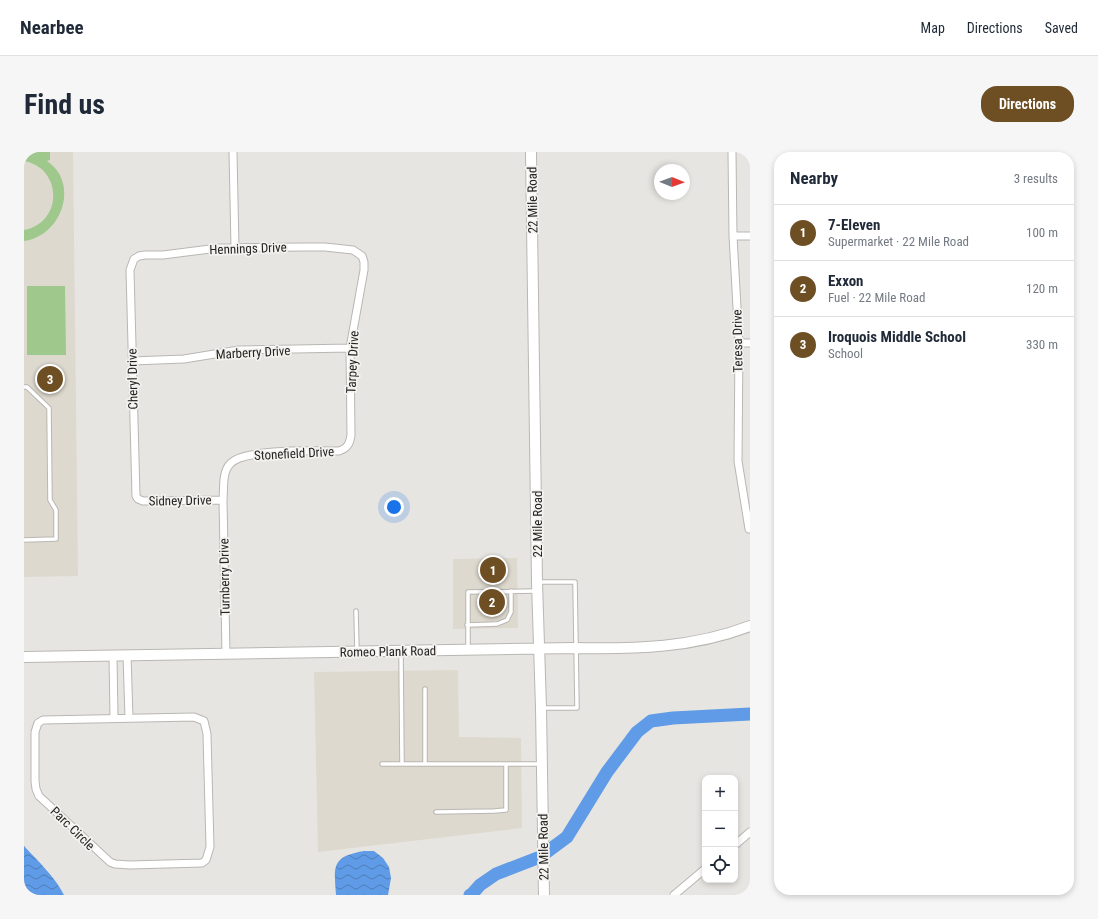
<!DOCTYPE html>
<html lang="en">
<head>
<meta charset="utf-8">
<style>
  :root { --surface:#fff; --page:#f6f6f7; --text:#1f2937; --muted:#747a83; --line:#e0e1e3; --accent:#6e4f24 }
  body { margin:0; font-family:"Roboto Condensed",sans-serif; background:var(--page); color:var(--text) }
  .controls { position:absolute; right:12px; bottom:12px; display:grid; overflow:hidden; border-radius:8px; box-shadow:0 2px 6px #0003 }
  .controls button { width:36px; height:36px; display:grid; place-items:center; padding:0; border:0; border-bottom:1px solid var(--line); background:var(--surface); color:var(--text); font:20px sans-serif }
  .compass { position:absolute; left:630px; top:12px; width:36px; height:36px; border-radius:50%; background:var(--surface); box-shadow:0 2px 6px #0003; rotate:91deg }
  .you { position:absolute; left:370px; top:355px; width:14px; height:14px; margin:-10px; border:3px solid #fff; border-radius:50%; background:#1a73e8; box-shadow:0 0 0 6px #1a73e833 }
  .badge { display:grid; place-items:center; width:26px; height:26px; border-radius:50%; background:var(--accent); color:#fff; font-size:13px; font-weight:700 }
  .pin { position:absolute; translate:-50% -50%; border:2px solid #fff; box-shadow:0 1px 4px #0006 }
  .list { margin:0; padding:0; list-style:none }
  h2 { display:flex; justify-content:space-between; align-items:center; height:52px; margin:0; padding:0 16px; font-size:17px }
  h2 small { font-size:13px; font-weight:400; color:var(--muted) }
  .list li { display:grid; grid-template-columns:26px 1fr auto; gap:12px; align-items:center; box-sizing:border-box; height:56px; padding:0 16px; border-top:1px solid var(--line) }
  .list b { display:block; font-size:15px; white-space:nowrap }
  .list p { margin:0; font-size:13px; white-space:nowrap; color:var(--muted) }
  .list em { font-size:13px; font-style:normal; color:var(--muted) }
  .icon { flex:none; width:22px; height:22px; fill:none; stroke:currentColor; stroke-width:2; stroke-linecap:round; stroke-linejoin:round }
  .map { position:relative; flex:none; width:726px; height:743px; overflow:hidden; border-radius:16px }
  header { display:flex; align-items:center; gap:24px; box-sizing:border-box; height:56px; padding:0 20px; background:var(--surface); border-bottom:1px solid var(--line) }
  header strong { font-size:19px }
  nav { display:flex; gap:22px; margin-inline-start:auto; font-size:14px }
  .intro { display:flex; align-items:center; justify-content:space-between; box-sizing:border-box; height:96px; padding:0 24px }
  h1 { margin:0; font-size:28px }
  .button { padding:10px 18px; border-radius:16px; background:var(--accent); color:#fff; font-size:14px; font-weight:700 }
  main { display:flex; gap:24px; padding:0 24px }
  aside { flex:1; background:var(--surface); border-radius:16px; box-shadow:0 2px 6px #0003 }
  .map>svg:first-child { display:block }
  .built { fill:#ded9ce }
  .pitch { fill:#9ec88c }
  .water { fill:url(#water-waves) }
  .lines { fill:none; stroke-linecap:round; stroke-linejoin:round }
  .river { stroke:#5f9be6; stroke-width:13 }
  .lane-casing { stroke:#b9b7b3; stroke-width:5.5 }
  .street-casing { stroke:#b9b7b3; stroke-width:9 }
  .secondary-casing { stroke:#b9b7b3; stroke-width:12 }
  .lane { stroke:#fff; stroke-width:3.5 }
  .street { stroke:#fff; stroke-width:7 }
  .secondary { stroke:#fff; stroke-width:10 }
  .labels { text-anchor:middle; stroke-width:3.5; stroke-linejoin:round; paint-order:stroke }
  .street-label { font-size:13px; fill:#242322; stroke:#f4f2ee }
</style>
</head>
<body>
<header>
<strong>Nearbee</strong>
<nav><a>Map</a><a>Directions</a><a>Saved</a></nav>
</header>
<div class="intro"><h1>Find us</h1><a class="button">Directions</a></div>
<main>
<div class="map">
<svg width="726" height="743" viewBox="0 0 726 743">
  <defs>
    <pattern id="water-waves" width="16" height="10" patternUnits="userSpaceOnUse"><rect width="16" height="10" fill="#5f9be6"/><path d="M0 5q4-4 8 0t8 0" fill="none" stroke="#4e7eba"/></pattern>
  </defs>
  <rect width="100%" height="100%" fill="#e7e5e1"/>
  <path class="built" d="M0 0H49L54 424 0 425Z
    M493 406 494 476 429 477V407Z
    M434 518 435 585 497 586 498 676 294 700 290 520Z"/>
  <path class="pitch" d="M0 0H26V8L23 9C56 31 38 84 0 89V78C39 71 39 16 0 9Z
    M3 134H41L42 203H3Z"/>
  <path class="water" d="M0 694C14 709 31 725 40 743H8L0 741Z
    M340 699H350L359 706 365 715 367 726 364 743H312C310 714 307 705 340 699Z"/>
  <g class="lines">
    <path class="river" d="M446 743 448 742 456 733 472 722 516 705 543 685 583 620 613 580 627 569 649 566 726 562"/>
    <defs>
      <path id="lane" d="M0 235H3L25 256 26 348 32 358V387L0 388
        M514 430H551L553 556H519
        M332 459 333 498
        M443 473 473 472 483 468 487 460V439
        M444 497V440L512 439
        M377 500 378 612
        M358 612H517
        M401 612V537
        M412 660 470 659 482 658V612"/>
      <path id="street" d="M209 0 211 96
        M708 0 709 84 715 191 714 309 725 377
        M709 84H726
        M715 191H726
        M108 209 160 207 215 198 326 196
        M199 348 119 349 114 347 112 344 106 118 110 107 115 104 121 103H139L194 96 280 95H301L329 98 338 104 340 110V118L326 196 327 283C326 291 324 296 315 299 294 299 219 296 206 312 198 320 200 337 199 348L202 502
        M103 503 105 566
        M89 504 90 566
        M170 565 180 569 183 582 186 695 182 708 178 711 106 713 91 712 86 710 15 644 12 637 11 629V580L14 571 19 568Z
        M711 693 726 680
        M650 743 681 717"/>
      <path id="secondary" d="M507 0 513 430 517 556 520 743
        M0 505 551 496C612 497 669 496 726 474"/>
    </defs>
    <use href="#lane" class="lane-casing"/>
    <use href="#street" class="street-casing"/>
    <use href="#secondary" class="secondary-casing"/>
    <use href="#lane" class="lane"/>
    <use href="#street" class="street"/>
    <use href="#secondary" class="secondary"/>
  </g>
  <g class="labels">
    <g class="street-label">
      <text transform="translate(508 48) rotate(-91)" y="5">22 Mile Road</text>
      <text transform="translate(224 96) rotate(-2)" y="5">Hennings Drive</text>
      <text transform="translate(713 189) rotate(-91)" y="5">Teresa Drive</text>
      <text transform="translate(229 200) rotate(-3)" y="5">Marberry Drive</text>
      <text transform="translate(328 210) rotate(-87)" y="5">Tarpey Drive</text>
      <text transform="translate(108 227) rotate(-91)" y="5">Cheryl Drive</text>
      <text transform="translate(270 301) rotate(-3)" y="5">Stonefield Drive</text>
      <text transform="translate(156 348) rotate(-1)" y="5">Sidney Drive</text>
      <text transform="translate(513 372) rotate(-90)" y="5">22 Mile Road</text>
      <text transform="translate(200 425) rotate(-91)" y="5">Turnberry Drive</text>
      <text transform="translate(364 499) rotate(-1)" y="5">Romeo Plank Road</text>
      <text transform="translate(49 676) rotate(44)" y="5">Parc Circle</text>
      <text transform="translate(519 695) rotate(-91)" y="5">22 Mile Road</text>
    </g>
  </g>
</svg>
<div class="controls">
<button>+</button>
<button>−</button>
<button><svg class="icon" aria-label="locate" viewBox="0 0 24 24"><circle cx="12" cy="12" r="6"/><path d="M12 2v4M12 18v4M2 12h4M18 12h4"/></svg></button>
</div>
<svg class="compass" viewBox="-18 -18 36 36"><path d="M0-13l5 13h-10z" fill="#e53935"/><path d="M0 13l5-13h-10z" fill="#747a83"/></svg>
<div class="you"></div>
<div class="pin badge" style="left:469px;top:418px">1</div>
<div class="pin badge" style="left:468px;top:450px">2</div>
<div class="pin badge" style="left:26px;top:227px">3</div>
</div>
<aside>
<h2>Nearby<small>3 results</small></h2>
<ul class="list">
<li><span class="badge">1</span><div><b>7-Eleven</b><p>Supermarket · 22 Mile Road</p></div><em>100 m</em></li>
<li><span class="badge">2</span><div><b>Exxon</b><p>Fuel · 22 Mile Road</p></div><em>120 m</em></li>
<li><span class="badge">3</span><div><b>Iroquois Middle School</b><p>School</p></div><em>330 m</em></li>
</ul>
</aside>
</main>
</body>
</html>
